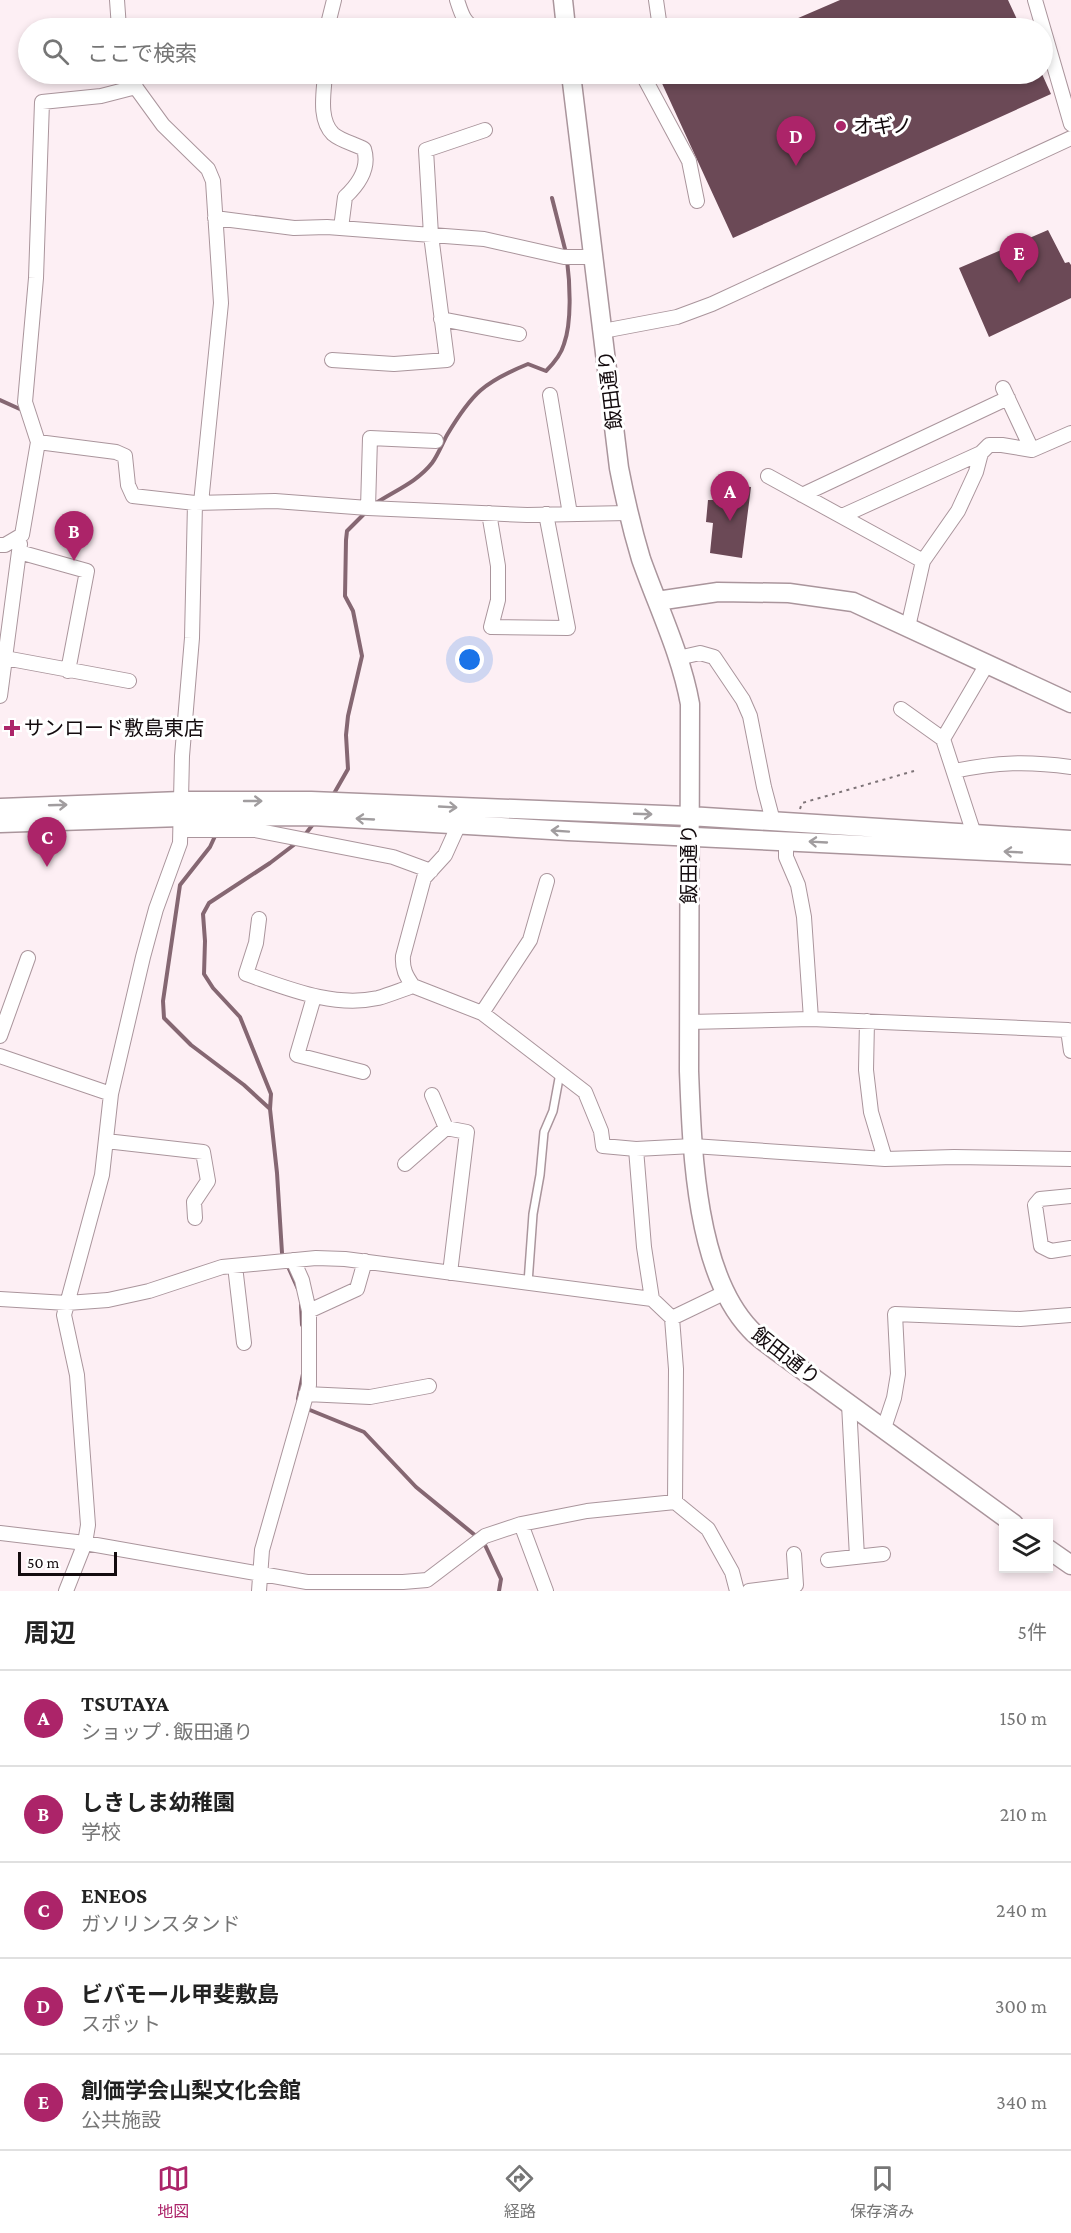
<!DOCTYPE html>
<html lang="ja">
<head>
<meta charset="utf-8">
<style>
  :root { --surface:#fff; --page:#f2f2f2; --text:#222; --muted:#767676; --line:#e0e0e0; --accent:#ac2469 }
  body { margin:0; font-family:"Crimson Pro","Noto Sans JP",serif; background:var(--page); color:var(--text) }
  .controls { position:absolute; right:18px; bottom:18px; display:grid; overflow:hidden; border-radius:0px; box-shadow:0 3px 9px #0003 }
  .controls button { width:54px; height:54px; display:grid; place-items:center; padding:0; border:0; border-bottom:2px solid var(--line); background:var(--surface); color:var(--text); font:30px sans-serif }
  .scale { position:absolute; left:18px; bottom:15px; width:99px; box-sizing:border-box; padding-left:6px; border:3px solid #130b0e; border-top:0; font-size:16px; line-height:21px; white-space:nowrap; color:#130b0e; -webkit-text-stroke:4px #fff; paint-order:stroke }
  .you { position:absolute; left:470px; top:660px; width:21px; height:21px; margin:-15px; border:4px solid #fff; border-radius:50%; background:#1a73e8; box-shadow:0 0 0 9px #1a73e833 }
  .badge { display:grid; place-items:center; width:39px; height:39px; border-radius:50%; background:var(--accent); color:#fff; font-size:20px; font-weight:700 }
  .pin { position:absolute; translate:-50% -50px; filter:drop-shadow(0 2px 3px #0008) }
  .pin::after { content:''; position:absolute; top:32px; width:21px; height:18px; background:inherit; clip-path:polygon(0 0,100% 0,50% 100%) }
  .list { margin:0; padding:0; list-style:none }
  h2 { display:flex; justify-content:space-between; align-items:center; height:78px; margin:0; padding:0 24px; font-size:26px }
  h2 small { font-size:20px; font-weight:400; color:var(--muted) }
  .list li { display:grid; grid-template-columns:39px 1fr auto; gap:18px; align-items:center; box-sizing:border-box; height:96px; padding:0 24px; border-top:2px solid var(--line) }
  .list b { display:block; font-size:22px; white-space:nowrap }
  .list p { margin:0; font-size:20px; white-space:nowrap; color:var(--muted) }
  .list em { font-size:20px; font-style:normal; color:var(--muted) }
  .icon { flex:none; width:33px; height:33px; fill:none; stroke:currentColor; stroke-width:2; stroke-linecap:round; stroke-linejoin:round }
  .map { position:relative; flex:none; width:1071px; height:1591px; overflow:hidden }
  .search { position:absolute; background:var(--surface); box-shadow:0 3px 9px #0003; left:18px; right:18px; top:18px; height:66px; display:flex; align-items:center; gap:15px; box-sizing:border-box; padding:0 21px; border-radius:33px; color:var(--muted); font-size:22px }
  .sheet { height:558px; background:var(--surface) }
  nav { display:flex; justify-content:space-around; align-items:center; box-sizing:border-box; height:84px; border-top:2px solid var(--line); background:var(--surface); font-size:16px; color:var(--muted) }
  nav a { display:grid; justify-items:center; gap:3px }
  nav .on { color:var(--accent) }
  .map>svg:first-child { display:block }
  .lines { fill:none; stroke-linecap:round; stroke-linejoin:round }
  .stream { stroke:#856772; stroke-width:4 }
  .building { fill:#6b4956 }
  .lane-casing { stroke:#aa959c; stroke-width:10 }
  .street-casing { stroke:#aa959c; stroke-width:16 }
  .secondary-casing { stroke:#aa959c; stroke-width:21 }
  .path { stroke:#7e7478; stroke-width:2; stroke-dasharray:3 4.5; stroke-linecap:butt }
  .lane { stroke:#fff; stroke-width:7 }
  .street { stroke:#fff; stroke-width:14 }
  .secondary { stroke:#fff; stroke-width:18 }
  .oneway { stroke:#a19d9f }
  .poi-dot { fill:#ac2469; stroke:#fff; stroke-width:2 }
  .labels { text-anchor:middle; stroke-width:6; stroke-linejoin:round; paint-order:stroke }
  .poi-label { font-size:20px; fill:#130b0e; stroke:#fff; text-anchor:start }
  .street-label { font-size:20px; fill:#130b0e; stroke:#fff }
</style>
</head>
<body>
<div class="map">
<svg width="1071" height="1591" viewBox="0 0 1071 1591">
  <rect width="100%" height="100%" fill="#fdeff4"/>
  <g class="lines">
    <path class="stream" d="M552 198 566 253
      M0 400 22 410
      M376 503C396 490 417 482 432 463 438 455 442 444 447 435 472 393 484 382 528 364L546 371C554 363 561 355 564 344 572 322 570 283 567 260
      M332 797 348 769 346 735 348 716 362 656 353 611 345 596 346 540 347 531 366 512
      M216 834 210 847 180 885 163 1001 164 1018 191 1045 244 1085 269 1108
      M304 836 314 823
      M298 1289 282 1253 277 1173 270 1109 271 1094 240 1017 213 988 204 974 205 941 203 914 209 903 270 863 299 841
      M301 1305 302 1325
      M298 1399 303 1374
      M305 1408 364 1432 416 1487 476 1536 485 1545 501 1579 499 1591"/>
  </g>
  <path class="building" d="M840 0H1008L1021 28H775Z
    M672 74H1042L1051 94 733 238 660 79Z
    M1048 230 1065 263 1069 262 1071 265V298L989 337 959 268Z
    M714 484 751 487 742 558 710 553 713 523 706 522 708 500H713Z"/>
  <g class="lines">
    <defs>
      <path id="lane" d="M528 1283 533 1214 540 1175 544 1132 553 1111 560 1073"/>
      <path id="street" d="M117 0 119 28
        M457 0C461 12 464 25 477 28
        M656 0 660 28
        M1035 0 1071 124
        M327 28 334 0
        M126 74 163 125 208 169 213 181 221 303 201 503
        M325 74C324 92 318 119 333 134 341 141 355 144 364 149 370 168 359 184 345 197L341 228
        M645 74 646 81 689 161 697 201
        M215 218 294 228 327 227 484 239 564 257H594
        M441 319 519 334
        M603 331 677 317 712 304 1071 138
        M332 360 394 364 447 360 431 235 426 150 485 130
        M1003 388 1032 450
        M550 395 570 514
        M38 442 116 452 125 456 128 485 133 496 195 503 275 501 368 508 527 515 628 513
        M768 476 923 561
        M802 495 1008 398
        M368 508 370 438 436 441
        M489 513 498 566V600L491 627 568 628 546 514
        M842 516 981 453
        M0 545H5L22 535 38 442 25 402 36 278 42 102 101 96 136 87
        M19 552 87 571 68 671
        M908 627 923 561 958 511 976 472 981 453 989 445H1002L1032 450 1071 433
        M5 658 129 681
        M678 658 700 653 714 657 743 700 750 716 764 787 773 821
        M0 696 20 544
        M901 709 943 739
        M954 771C998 762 1027 761 1071 767
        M459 824 445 855 424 878 403 956C402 969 406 976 413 986L482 1013 585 1092 601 1131 603 1146 636 1149 644 1247 652 1299
        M181 830H255L393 857 431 871
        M974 834 943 739 987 664
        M786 841V857L798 885 804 917 811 1019
        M259 919 256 943 246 974C287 988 333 1008 378 998 389 995 401 990 413 986
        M314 997 297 1055 363 1072
        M482 1013 530 940 547 881
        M867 1021 866 1070 871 1112 885 1159
        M689 1022 811 1019 1068 1030 1071 1051
        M0 1036 28 958
        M0 1056 111 1094
        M432 1095 446 1128 467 1132 450 1273
        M106 1141 203 1152 208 1181 194 1202 195 1218
        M636 1149 693 1146 885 1159 954 1157 1071 1159
        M405 1164 446 1128
        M1071 1196 1040 1199 1035 1205 1041 1246 1051 1251 1071 1248
        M235 1266 244 1343
        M0 1299 67 1303 108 1300 149 1291 222 1267 316 1258 345 1259 652 1299 672 1318 676 1369 675 1502
        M309 1311 357 1289 365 1261
        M672 1318 726 1292
        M306 1394 370 1397 429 1386
        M849 1404 857 1557
        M884 1428 894 1398 898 1374 895 1314 1020 1319 1071 1315
        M521 1524 546 1591
        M0 1533 85 1543 307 1582H403L427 1580 485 1536 521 1524 587 1511 675 1502 708 1529 732 1572 737 1591
        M828 1560 883 1554
        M66 1591 85 1543 88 1525 77 1375 64 1315 102 1175 111 1094 143 957 156 909 180 843 182 756 192 638 195 503
        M259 1591 262 1550 309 1385V1311L302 1280 293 1260
        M749 1591 796 1585 794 1554"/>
      <path id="secondary" d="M563 0 566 28
        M571 74 619 468C625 499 632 529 641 559 658 607 681 654 690 704L689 1071C692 1147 695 1271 750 1329 757 1337 766 1343 775 1350L1014 1524
        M657 601 718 592 789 593 853 602 1071 703
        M0 808 181 801H311L689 816 1071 840
        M0 823 181 817 313 816 568 831 1071 855
        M1048 1549 1071 1565"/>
    </defs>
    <use href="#lane" class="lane-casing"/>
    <use href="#street" class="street-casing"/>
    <use href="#secondary" class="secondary-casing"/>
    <path class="path" d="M800 809 802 803 914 771"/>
    <use href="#lane" class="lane"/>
    <use href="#street" class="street"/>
    <use href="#secondary" class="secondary"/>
  </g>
  <defs><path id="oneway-shaft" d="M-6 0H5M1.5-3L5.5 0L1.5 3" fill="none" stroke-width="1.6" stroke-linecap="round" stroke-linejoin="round" transform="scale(1.5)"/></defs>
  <g class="oneway">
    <use href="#oneway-shaft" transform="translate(253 801)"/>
    <use href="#oneway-shaft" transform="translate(58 805) rotate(-2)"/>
    <use href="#oneway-shaft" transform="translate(448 807) rotate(3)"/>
    <use href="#oneway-shaft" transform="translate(643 814) rotate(2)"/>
    <use href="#oneway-shaft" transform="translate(365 819) rotate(-177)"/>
    <use href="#oneway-shaft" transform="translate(560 831) rotate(-176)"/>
    <use href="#oneway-shaft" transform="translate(818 842) rotate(-177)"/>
    <use href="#oneway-shaft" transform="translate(1013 852) rotate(-177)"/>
  </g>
  <g class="poi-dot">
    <circle cx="841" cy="126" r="6"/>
    <path d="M9 719h6v6h6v6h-6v6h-6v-6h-6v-6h6z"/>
  </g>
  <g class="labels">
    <g class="poi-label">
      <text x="853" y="133">オギノ</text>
      <text x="24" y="735">サンロード敷島東店</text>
    </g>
    <g class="street-label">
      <text transform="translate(610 390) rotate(-97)" y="7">飯田通り</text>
      <text transform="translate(689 864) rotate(-90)" y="7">飯田通り</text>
      <text transform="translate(786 1356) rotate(38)" y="7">飯田通り</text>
    </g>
  </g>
</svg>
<div class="controls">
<button><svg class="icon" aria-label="layers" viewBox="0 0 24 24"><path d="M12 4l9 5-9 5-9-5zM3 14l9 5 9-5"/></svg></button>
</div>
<div class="scale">50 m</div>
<div class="you"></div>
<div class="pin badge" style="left:730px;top:521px">A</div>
<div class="pin badge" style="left:74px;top:561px">B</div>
<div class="pin badge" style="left:47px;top:867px">C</div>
<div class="pin badge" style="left:796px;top:166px">D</div>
<div class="pin badge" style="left:1019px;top:283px">E</div>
<div class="search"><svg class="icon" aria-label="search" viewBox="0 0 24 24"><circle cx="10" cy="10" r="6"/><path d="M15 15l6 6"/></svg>ここで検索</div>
</div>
<section class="sheet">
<h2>周辺<small>5件</small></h2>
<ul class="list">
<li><span class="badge">A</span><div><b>TSUTAYA</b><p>ショップ · 飯田通り</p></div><em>150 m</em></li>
<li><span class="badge">B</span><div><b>しきしま幼稚園</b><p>学校</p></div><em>210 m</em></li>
<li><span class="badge">C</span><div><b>ENEOS</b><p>ガソリンスタンド</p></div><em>240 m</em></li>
<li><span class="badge">D</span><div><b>ビバモール甲斐敷島</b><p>スポット</p></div><em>300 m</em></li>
<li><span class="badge">E</span><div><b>創価学会山梨文化会館</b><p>公共施設</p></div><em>340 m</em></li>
</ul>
</section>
<nav>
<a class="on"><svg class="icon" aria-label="map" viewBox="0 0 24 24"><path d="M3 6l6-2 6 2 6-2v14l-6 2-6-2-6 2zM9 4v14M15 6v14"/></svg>地図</a>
<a><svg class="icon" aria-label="directions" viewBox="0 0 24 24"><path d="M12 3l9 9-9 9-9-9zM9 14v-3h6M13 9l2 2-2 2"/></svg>経路</a>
<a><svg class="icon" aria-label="saved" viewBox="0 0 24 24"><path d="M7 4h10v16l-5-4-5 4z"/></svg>保存済み</a>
</nav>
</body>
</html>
